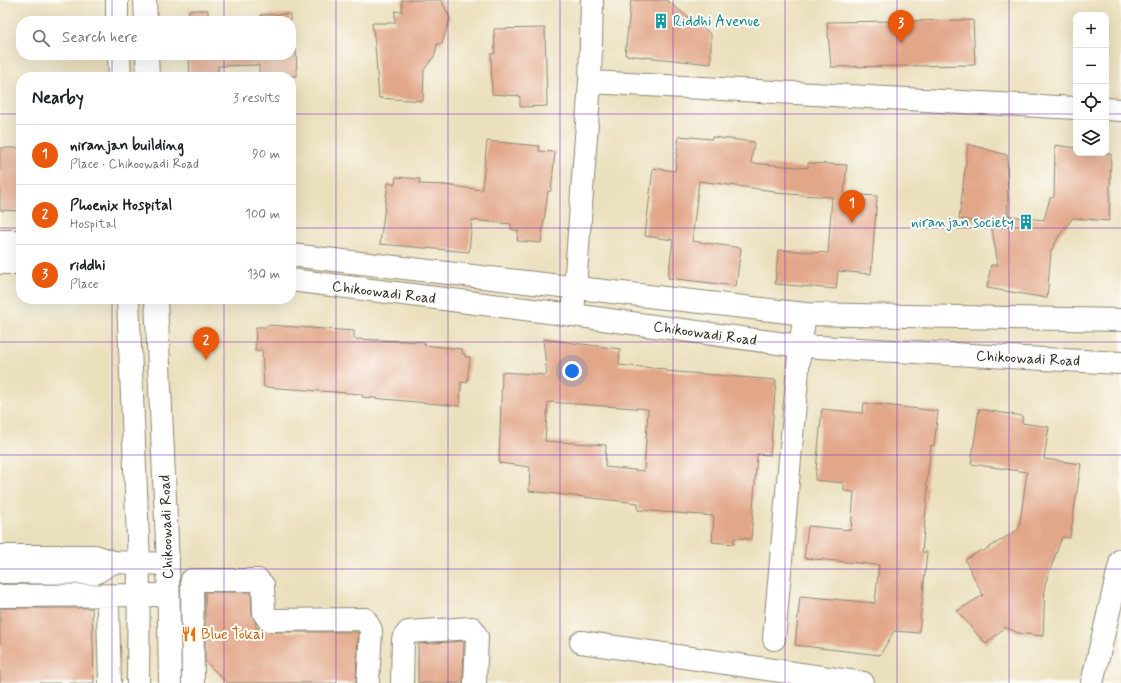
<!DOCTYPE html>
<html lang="en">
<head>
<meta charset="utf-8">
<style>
  :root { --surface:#fff; --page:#f2f2f2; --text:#202124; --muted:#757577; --line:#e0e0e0; --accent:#ea580c }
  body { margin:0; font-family:Mynerve,sans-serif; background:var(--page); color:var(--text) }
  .controls { position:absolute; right:12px; top:12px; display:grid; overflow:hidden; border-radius:8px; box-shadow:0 4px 16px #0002 }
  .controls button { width:36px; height:36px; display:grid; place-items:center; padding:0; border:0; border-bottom:1px solid var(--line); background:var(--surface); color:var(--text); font:20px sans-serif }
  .you { position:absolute; left:572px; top:371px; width:14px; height:14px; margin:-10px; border:3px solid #fff; border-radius:50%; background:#1a73e8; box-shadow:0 0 0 6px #1a73e833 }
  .badge { display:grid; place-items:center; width:26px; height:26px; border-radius:50%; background:var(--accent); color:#fff; font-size:13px; font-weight:700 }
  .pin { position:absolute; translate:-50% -33px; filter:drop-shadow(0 1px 2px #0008) }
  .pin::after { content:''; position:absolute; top:21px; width:14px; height:12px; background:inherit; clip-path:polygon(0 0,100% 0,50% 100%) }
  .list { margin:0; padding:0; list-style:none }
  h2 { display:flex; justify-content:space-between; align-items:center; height:52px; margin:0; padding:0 16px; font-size:17px }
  h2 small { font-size:13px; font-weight:400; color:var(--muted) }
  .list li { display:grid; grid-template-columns:26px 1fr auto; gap:12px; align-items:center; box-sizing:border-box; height:60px; padding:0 16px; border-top:1px solid var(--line) }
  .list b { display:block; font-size:15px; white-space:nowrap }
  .list p { margin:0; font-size:13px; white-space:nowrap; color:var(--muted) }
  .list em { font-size:13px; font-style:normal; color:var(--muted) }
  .icon { flex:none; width:22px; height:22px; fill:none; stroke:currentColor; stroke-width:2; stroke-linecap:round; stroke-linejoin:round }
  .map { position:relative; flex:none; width:1121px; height:683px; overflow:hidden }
  .search { position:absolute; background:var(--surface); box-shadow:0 4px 16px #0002; left:16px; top:16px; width:280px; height:44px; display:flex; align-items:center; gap:10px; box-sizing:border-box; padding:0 14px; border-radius:16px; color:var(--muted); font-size:15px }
  .panel { position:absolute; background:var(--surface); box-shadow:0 4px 16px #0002; left:16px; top:72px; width:280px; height:232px; border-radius:16px }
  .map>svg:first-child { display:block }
  .building { fill:#e2a688; fill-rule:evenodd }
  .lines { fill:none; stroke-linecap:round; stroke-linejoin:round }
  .street-casing { stroke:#8b8674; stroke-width:24 }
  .secondary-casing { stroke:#8b8674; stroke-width:24 }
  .primary-casing { stroke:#8b8674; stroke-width:24 }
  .street { stroke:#fff; stroke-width:22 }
  .secondary { stroke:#fff; stroke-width:22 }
  .primary { stroke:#fff; stroke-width:22 }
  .grid { fill:none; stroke:#7b2cbf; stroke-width:1; stroke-opacity:0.55 }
  .labels { text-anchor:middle; stroke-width:4; stroke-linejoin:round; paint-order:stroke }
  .culture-label { font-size:15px; fill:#0d838f; stroke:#fdfcf7; text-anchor:start }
  .street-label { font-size:15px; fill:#2b2b2b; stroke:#fdfcf7 }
  .food-label { font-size:15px; fill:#c56008; stroke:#fdfcf7; text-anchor:start }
</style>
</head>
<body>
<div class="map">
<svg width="1121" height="683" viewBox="0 0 1121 683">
  <rect width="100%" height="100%" fill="#fdfcf7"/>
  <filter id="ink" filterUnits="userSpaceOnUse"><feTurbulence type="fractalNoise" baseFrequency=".025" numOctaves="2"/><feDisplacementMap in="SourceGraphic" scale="8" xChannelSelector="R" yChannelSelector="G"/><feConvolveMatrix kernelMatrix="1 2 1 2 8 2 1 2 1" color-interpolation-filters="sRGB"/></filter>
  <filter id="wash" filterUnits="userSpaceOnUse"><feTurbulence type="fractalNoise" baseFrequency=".012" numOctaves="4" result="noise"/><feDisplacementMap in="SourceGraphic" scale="16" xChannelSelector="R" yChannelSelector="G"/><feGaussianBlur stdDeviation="0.9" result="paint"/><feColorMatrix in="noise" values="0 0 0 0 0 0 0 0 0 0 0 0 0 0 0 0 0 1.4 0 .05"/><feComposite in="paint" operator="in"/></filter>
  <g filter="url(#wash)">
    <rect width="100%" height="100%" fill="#ebe0be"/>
    <g id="blocks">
      <path class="building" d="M402 0H441L450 18 442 44H437L435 55 424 70 423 101 379 98 375 45 372 23H395V11L402 12Z
        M631 0H666L711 34V64L625 55Z
        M189 10H208V16H220V21H189Z
        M290 14V21H239H261V15Z
        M973 20 975 65 831 67 827 22Z
        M545 28 547 106 520 107V96L492 94 491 54 495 53 494 29Z
        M291 50H296L297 76 259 77V65L218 66V77H190L189 55H291Z
        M679 136 712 139V137L754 142 751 163 808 168V163L847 165 844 194 877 196 871 274 838 271 836 289 775 284 778 250 828 253 832 197 774 193V191L699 181 692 241 741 248 736 286 668 278 673 240 645 236 653 168 675 171Z
        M487 141 539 146V151L555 152 551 191H548L541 243 517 241 518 231 511 229V224L472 220 469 252 380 244 388 183 395 184 396 177 420 179 419 184 445 185 482 190Z
        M968 144 1007 155 1008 216 1044 220 1050 198 1054 197 1055 145 1076 148V153L1111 154 1109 221 1073 218 1059 236 1051 251 1047 298 987 288 991 265H998L991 223 959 219Z
        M0 148H21V211L0 210Z
        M267 325 354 331V339L424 342V345L462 349V354H465V357H470L467 383 461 382 460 406 362 397V394L264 387 262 350 255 351 256 327H267Z
        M543 339 620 349 619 365 665 369V371L776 380 770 455 757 454 751 539 734 538V544L712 542 714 516 638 510V503L529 491 530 467 499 463 502 372 547 375ZM548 402 648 409 644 471 605 467 606 445 545 441Z
        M864 403 938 411 934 446 931 445 926 486H928L922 552H927L919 633 894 631 880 655 795 645 800 596 875 603 879 565 804 558 808 526 851 530 854 492 844 491V483L815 480 822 409 863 413Z
        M979 409 1022 416V423L1049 427 1044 459 1081 464 1070 538 1062 537 1045 584 1043 636 1018 633 1005 627 986 644 957 611 983 595 965 560 981 550 982 552 1019 529 1027 472 971 464Z
        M205 592H251L252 614 256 624V628H260L264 631 269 632H358L356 683H227L205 661Z
        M0 608H92L94 683H0Z
        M464 641 463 683H418V644Z"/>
    </g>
  </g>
  <g filter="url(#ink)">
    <use href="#blocks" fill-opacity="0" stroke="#8b8674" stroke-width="1"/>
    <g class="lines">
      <defs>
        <path id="street" d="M590 82 1076 108
          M1106 109 1121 110
          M573 315 590 82 592 0
          M0 556H95L113 562 168 564
          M0 572 95 573 113 562
          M0 596 168 595
          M108 610 110 683
          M774 639 800 346 805 314
          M581 642 863 683
          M193 683 192 580H258L263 585 264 613 269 620 365 619 371 630 368 683
          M402 683 403 639 408 632 472 628 477 637 475 683"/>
        <path id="secondary" d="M117 0V21
          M145 0 146 21
          M119 55 120 77
          M147 55 148 77
          M0 241H21
          M291 255 805 314 1121 320
          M0 263H21
          M291 280 573 315 800 346 1121 363
          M128 299 139 563 138 683
          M156 299 168 564 170 683"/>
        <path id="primary" d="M1092 683 1121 560"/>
      </defs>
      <use href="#street" class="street-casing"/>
      <use href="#secondary" class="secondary-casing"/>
      <use href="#primary" class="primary-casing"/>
      <use href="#street" class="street"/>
      <use href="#secondary" class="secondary"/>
      <use href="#primary" class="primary"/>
    </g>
  </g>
  <path class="grid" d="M112 0V21M224 0V21M336 0V683M448 0V683M560 0V683M673 0V683M785 0V683M897 0V683M1009 0V683M112 55V77M224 55V77M0 114H21M291 114H1076M1106 114H1121M0 228H21M291 228H1121M112 299V683M224 299V683M0 342H1121M0 455H1121M0 569H1121"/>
  <defs>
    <symbol id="building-bare" viewBox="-9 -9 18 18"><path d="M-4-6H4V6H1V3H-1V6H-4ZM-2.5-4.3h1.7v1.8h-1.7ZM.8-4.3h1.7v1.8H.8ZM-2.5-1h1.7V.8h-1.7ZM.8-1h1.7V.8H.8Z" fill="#0f9aa8" stroke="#fdfcf7" stroke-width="2.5" paint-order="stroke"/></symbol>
    <symbol id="restaurant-bare" viewBox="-9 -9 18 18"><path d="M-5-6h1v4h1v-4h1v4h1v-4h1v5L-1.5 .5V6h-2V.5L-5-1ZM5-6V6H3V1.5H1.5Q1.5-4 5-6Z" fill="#e8710a" stroke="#fdfcf7" stroke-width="2.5" paint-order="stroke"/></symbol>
  </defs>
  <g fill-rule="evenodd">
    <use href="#building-bare" x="650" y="10" width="22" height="22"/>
    <use href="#building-bare" x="1015" y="211" width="22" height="22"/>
    <use href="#restaurant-bare" x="178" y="623" width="22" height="22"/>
  </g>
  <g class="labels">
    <g class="culture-label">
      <text x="673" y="26">Riddhi Avenue</text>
      <text x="1014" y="227" text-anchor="end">niranjan society</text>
    </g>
    <g class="street-label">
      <text transform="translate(384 292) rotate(7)" y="5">Chikoowadi Road</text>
      <text transform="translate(705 333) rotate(8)" y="5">Chikoowadi Road</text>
      <text transform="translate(1028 358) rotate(3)" y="5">Chikoowadi Road</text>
      <text transform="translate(166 527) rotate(-92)" y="5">Chikoowadi Road</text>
    </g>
    <g class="food-label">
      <text x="201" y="639">Blue Tokai</text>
    </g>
  </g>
</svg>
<div class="controls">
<button>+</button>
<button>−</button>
<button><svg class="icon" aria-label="locate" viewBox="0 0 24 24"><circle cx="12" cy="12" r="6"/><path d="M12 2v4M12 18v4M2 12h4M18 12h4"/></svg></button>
<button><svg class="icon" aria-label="layers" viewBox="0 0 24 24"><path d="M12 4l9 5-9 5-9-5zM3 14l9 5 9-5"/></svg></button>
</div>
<div class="you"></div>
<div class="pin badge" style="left:852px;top:223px">1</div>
<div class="pin badge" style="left:206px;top:360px">2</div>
<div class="pin badge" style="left:901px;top:43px">3</div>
<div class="search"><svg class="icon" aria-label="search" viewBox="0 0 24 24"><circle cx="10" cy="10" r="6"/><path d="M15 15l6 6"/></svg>Search here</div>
<section class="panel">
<h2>Nearby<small>3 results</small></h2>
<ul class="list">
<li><span class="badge">1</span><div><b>niranjan building</b><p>Place · Chikoowadi Road</p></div><em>90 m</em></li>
<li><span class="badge">2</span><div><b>Phoenix Hospital</b><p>Hospital</p></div><em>100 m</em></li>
<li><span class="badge">3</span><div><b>riddhi</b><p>Place</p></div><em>130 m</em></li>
</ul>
</section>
</div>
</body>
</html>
